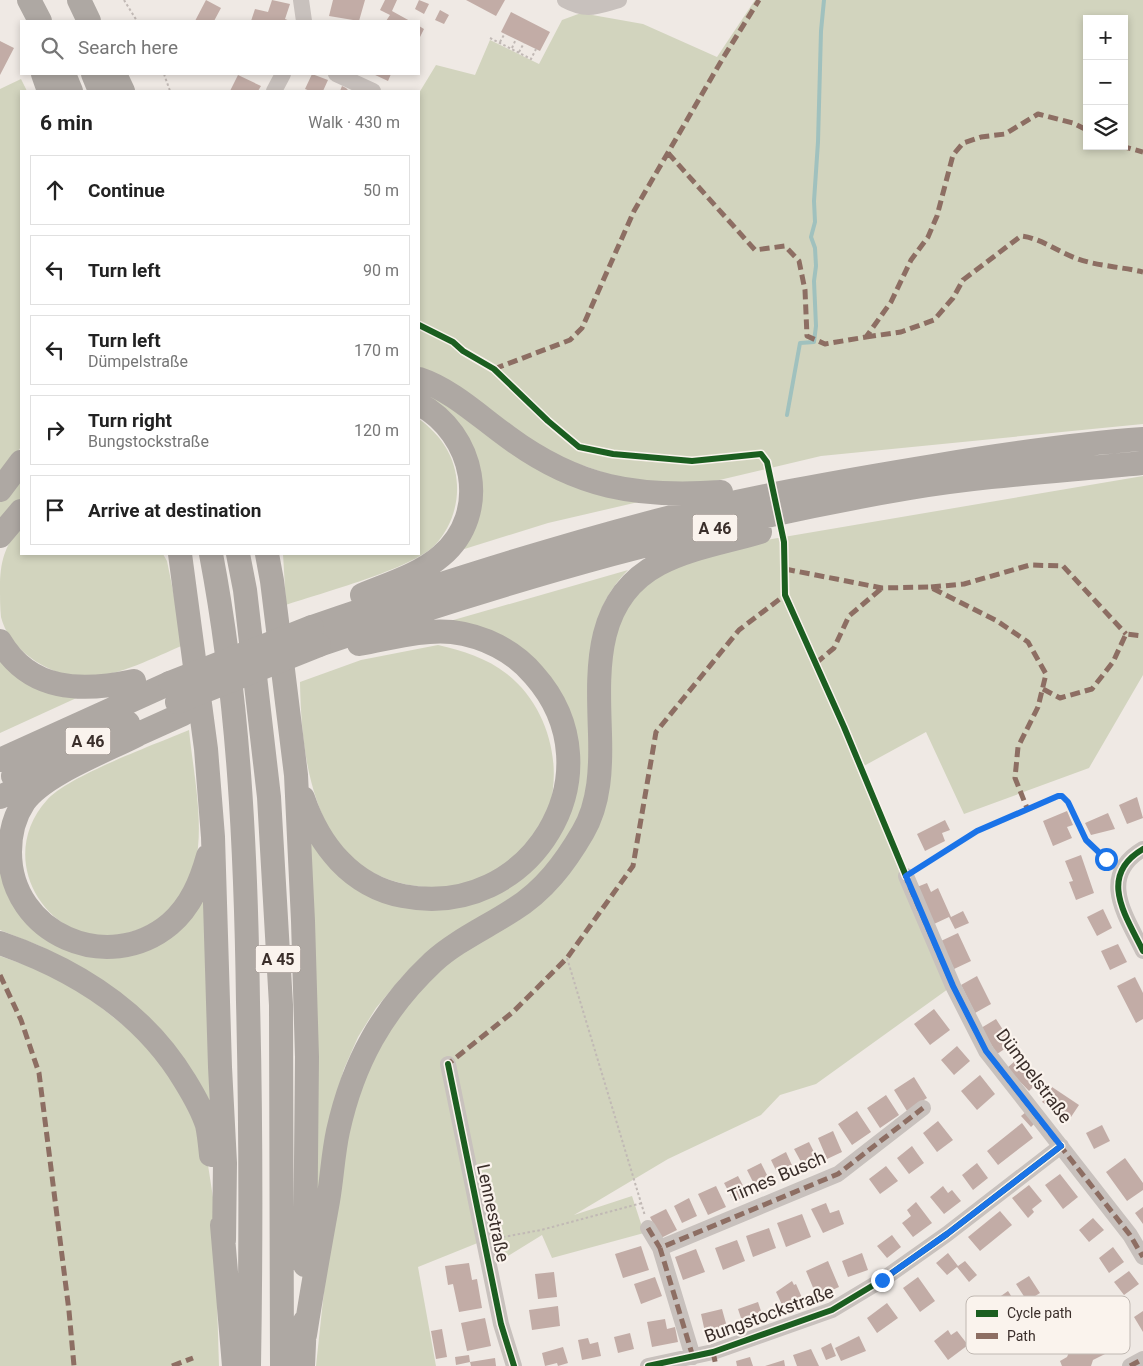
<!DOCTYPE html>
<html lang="en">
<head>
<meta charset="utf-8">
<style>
  :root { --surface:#fff; --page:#f6f6f6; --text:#222; --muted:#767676; --line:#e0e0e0 }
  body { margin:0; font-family:Roboto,sans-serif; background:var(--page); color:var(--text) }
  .controls { position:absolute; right:15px; top:15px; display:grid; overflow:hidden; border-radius:0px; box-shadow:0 2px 8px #0003 }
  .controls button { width:45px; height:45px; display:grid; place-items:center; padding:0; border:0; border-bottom:1px solid var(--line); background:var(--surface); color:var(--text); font:25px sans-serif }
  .stop { position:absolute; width:15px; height:15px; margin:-11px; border:4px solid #1a73e8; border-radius:50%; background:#fff }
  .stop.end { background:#1a73e8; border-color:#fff; box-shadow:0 1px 5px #0008 }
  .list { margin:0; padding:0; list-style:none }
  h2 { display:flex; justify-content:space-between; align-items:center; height:65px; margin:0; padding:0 20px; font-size:21px }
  h2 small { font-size:16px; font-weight:400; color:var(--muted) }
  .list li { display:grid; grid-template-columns:32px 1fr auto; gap:15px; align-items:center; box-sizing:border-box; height:70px; margin:0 10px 10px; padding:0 10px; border:1px solid var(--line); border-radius:0px }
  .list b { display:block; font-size:19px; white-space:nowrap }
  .list p { margin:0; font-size:16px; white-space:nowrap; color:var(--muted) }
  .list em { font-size:16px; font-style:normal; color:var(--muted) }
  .icon { flex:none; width:28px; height:28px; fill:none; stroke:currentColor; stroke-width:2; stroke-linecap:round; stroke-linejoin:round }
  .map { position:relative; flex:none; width:1143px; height:1366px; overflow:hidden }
  .search { position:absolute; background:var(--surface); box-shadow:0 2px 8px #0003; left:20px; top:20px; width:400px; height:55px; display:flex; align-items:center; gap:12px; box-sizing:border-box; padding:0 18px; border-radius:0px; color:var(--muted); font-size:19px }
  .panel { position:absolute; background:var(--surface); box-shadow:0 2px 8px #0003; left:20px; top:90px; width:400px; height:465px; border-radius:0px }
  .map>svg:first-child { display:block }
  .green { fill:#d2d4be; fill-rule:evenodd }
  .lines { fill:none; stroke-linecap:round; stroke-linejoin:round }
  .stream { stroke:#a0c1be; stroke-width:4 }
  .building { fill:#c2aca6 }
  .path { stroke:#c1b9b5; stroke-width:2; stroke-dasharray:2.5 2.5; stroke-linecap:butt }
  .minor { stroke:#c8c1bd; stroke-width:16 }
  .highway { stroke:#aea8a3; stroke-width:24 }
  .highway-bridge { stroke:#aea8a3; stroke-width:24 }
  .quiet { stroke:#8d6e63; stroke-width:5; stroke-dasharray:10 5; stroke-linecap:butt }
  .cycleway-casing { stroke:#faf3ed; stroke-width:9 }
  .cycleway { stroke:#1b5e20; stroke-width:6 }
  .route { stroke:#1a73e8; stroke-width:6 }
  .labels { text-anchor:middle; stroke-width:4.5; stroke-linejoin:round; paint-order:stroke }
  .shield { fill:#faf3ed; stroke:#746964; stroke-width:1 }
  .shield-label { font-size:16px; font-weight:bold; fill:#3a2e2a }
  .street-label { font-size:18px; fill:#3a2e2a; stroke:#faf3ed }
  .key { fill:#faf3ed; stroke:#c0b8b2; stroke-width:1 }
  .key-label { font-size:14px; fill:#3a2e2a }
</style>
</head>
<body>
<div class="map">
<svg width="1143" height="1366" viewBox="0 0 1143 1366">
  <rect width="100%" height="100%" fill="#efe9e4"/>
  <path class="green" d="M755 0H1143V424L821 456 694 486 622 479 550 454 419 372V93L436 65 475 75 490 40 539 64 562 20 581 13 643 24 717 57ZM1087 19H1124V146H1087Z
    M21 79 27 91H21V447L0 475V89Z
    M419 389 647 500 548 523 458 551 477 497 419 395Z
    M419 419C441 435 456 457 457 485 458 507 450 529 435 545 412 569 321 593 286 605L283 554H419Z
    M21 474V502L0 521V501Z
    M1143 476V675L1089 768 964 814 926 732 862 767 901 876 948 989 816 1084 780 1095 761 1115 668 1159 574 1215 632 1196 644 1233 552 1258 542 1235 495 1264 490 1238 418 1267 436 1366H316L334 1197 344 1137 377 1045 427 979 581 852 610 640 631 600 659 575 693 559 772 539Z
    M21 528V554H163L167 561 184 645C149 659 107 684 67 675 39 668 8 646 1 617 0 608 0 596 0 587 0 564 4 545 21 528Z
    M628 570C610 588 600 608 594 632L590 778 575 830 532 884 430 951 401 978 376 1008 358 1037 344 1069 335 1099 314 1238 307 833 329 863 468 903 565 817 554 687 450 621Z
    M438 645C463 651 487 658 507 674 554 711 568 783 538 835 534 842 524 847 518 853 511 859 503 868 495 873 445 901 364 888 333 836 306 790 301 734 300 682L361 660Z
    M0 653 83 695 0 733Z
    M189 730C193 771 205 825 195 865 192 877 183 897 175 906 152 930 106 946 74 930 24 904 8 843 47 800 68 776 156 744 189 730Z
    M0 868 8 894 103 955 206 888 213 1123 81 967 40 946 0 930Z
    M0 956 48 973 83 993 152 1048 190 1109 208 1165 214 1204 219 1366H0Z"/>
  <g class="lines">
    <path class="stream" d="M787 415 800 343 814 342 816 326 814 281 816 266 815 248 811 237 815 222 814 201 818 142 821 31 824 0"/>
  </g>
  <path class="building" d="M206 0 221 8 214 21H195Z
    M272 0 290 4 285 19 290 21H251L255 9 268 12Z
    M333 0H365L359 21 329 16Z
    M385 0H397L392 11 410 21H386L390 15 380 10Z
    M419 0 429 4 424 14 415 9Z
    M466 0H505L496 16Z
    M440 10 449 15 444 24 435 20Z
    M511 12 550 32 540 51 501 32Z
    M419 26 424 29 419 39Z
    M0 41 14 48 0 75Z
    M312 74 328 80 323 91H310L305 89Z
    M373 74H391L388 81Z
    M238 75 261 86 258 91H230Z
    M342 86 346 88 349 91H340Z
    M1137 797 1143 818 1127 824 1119 805Z
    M1067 811 1073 825 1067 827 1072 838 1053 846 1043 821Z
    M1108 813 1115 829 1091 835 1085 823Z
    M945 820 950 830 942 833 945 841 925 851 917 834Z
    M1081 855 1094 893 1076 900 1069 882 1073 881 1065 861Z
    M927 883 931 892 938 888 951 917 963 911 969 923 955 929 949 917 934 924 917 887Z
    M1103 909 1112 928 1097 936 1087 917Z
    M958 933 971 961 954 969 941 941Z
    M1118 944 1127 962 1110 970 1101 951Z
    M977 976 991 1004 975 1013 961 985Z
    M1135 977 1143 993V1019L1136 1023 1117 986Z
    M934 1009 950 1030 930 1045 914 1024Z
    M996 1019 1012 1044 997 1054 981 1028Z
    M957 1046 970 1061 954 1075 941 1060Z
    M1021 1056 1042 1078 1029 1091 1007 1068Z
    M980 1075 995 1094 977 1110 961 1091Z
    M914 1077 927 1098 907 1111 894 1090Z
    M1052 1087 1079 1105 1069 1120 1042 1102Z
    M886 1095 899 1115 880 1128 867 1108Z
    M857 1111 871 1132 852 1145 838 1124Z
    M1026 1112 1035 1123 1031 1127 1021 1116Z
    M938 1121 953 1140 937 1152 923 1133Z
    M1022 1123 1033 1138 998 1165 987 1151Z
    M1102 1125 1110 1141 1094 1149 1086 1133Z
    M833 1131 842 1152 827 1159 818 1138Z
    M809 1142 819 1162 805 1169 794 1149Z
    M912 1146 924 1163 909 1174 897 1158Z
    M786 1152 796 1174 781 1181 771 1160Z
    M1125 1158 1143 1183V1190L1127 1201 1106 1172Z
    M761 1163 772 1185 758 1192 747 1170Z
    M977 1163 988 1178 973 1190 962 1175Z
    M886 1166 898 1181 880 1194 869 1179Z
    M1060 1174 1078 1197 1063 1209 1045 1185Z
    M738 1176 748 1195 734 1202 724 1183Z
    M1029 1185 1042 1201 1032 1209 1034 1212 1028 1218 1012 1198Z
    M716 1186 726 1207 708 1215 698 1194Z
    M943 1186 948 1193 952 1190 961 1201 944 1214 930 1197Z
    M689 1198 697 1216 682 1223 674 1206Z
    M916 1202 932 1223 913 1237 902 1223 911 1216 907 1210Z
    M826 1203 830 1213 839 1210 844 1224 823 1233 811 1209Z
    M1143 1207V1224L1135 1213Z
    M666 1209 677 1230 661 1238 650 1217Z
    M1000 1211 1012 1225 980 1251 968 1237Z
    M802 1214 811 1237 786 1247 777 1223Z
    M1093 1218 1104 1230 1089 1242 1079 1230Z
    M769 1228 776 1248 753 1257 746 1236Z
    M892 1235 901 1247 887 1258 877 1246Z
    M737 1240 745 1261 723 1270 715 1248Z
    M641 1246 649 1270 623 1278 615 1254Z
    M1113 1247 1124 1262 1109 1273 1099 1258Z
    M696 1249 705 1272 683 1280 675 1257Z
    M862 1253 868 1270 848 1277 842 1261Z
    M948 1253 958 1266 965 1261 977 1275 969 1282 957 1267 947 1275 936 1263Z
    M828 1261 839 1287 817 1297 806 1271Z
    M469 1263 472 1280 477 1279 482 1308 459 1312 453 1284 448 1285 445 1266Z
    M1129 1271 1139 1284 1124 1295 1114 1282Z
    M554 1272 557 1297 538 1299 535 1274Z
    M1029 1276 1040 1293 1027 1301 1016 1284Z
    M655 1277 662 1296 641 1304 634 1284Z
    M918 1277 935 1301 920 1312 903 1288Z
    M792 1281 794 1285 796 1284 803 1300 784 1309 776 1292Z
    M1008 1291 1022 1313 1005 1324 991 1303Z
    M758 1302 763 1317 743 1324 738 1309Z
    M887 1303 898 1318 877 1333 867 1318Z
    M558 1306 560 1326 532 1330 529 1310Z
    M722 1309 727 1327 705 1332 701 1314Z
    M1143 1311V1332L1134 1317Z
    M485 1318 491 1346 467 1351 461 1323Z
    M665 1319 667 1329 675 1327 678 1342 652 1347 647 1322Z
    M442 1329 447 1357 436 1359 431 1331Z
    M948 1330 951 1335 957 1331 968 1345 948 1360 934 1341Z
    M630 1333 634 1349 618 1353 614 1337Z
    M859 1336 866 1351 841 1361 835 1348Z
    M588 1338 590 1344 598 1342 601 1356 582 1360 578 1340Z
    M1101 1342 1107 1353 1093 1360 1091 1366H1062L1060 1361 1067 1357 1071 1348 1076 1346 1088 1349Z
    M831 1343 836 1356 826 1360 821 1348Z
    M563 1347 568 1363 558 1366 557 1363 545 1366 542 1353Z
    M811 1349 819 1366H797L793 1355Z
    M469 1355 470 1362 456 1365 455 1357Z
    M750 1357 753 1366H737L736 1361Z
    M495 1358 496 1366H471L470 1362Z
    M784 1360 785 1366H765Z"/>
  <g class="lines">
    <path class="path" d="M124 0 137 21
      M490 38 531 59 536 49
      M500 42 505 33
      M512 48 516 39
      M519 52 524 43
      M164 74 170 91
      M919 868 977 831 1027 808 1062 796 1068 802 1086 840 1109 864
      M567 958 645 1216
      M498 1238 541 1230 642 1203"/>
    <path class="minor" d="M301 0 304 21
      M565 0C587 12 597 6 619 0
      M336 74 373 91
      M274 91 283 74
      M1143 849C1097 876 1126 916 1143 951
      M906 876 953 986 986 1051 1130 1235 1143 1257
      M448 1064 501 1324 514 1366
      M648 1228 660 1248
      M693 1357 660 1248 838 1174 923 1108
      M648 1366 713 1352 832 1310 882 1280 947 1234 1061 1146
      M1130 1366 1143 1359"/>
    <path class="highway" d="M29 0 40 21
      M79 0 89 21
      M43 74 49 91
      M64 74 71 91
      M93 74 100 91
      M115 74 123 91
      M419 379C452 390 480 417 508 437 577 488 637 498 721 492
      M0 490 21 462
      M0 536 21 511
      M180 554 206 749 213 837 220 1067 225 1163 224 1240
      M211 554C239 701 246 852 248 1002 251 1123 251 1244 249 1366
      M238 554 245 590 269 797 281 1005 282 1366
      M267 554 272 581 296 775 303 921 307 1057 305 1265
      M362 595C388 584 419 575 441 556 492 513 474 433 419 404
      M312 627C423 589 534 553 648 523 744 498 841 481 939 465 1006 454 1074 444 1143 439
      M0 641C30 692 82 692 134 681
      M319 645C512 579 708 522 910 488 987 475 1065 471 1143 463
      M137 735C106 751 44 774 24 802 14 817 10 835 10 852 10 934 108 976 170 924 191 906 201 881 208 856
      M123 741 183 714
      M0 760 170 683
      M13 776 128 723
      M0 797 40 779
      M303 798C319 845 351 886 403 896 530 921 621 773 534 675 514 651 484 636 452 632 421 629 389 639 359 644
      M0 943C75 969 143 1011 185 1081 193 1094 202 1109 207 1125 209 1134 210 1145 211 1155
      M222 1225 234 1366
      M305 1335C312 1290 320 1245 328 1201 332 1178 333 1154 338 1131 353 1063 382 1010 433 962 456 941 487 927 513 910 544 891 565 863 583 832 600 803 601 767 600 734 598 670 593 599 659 564 689 548 727 542 760 532
      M303 1366 305 1321"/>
    <path class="highway-bridge" d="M170 683 312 627
      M177 702 319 645"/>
    <path class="quiet" d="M1121 146 1143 152
      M668 153 755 250 785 246 799 261 805 290 807 336 825 344 866 337 891 302 911 260 928 237 937 216 953 155 963 143 981 137 1005 134 1038 114 1073 123 1087 130
      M866 337 901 332 934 320 953 298 963 280 1021 236C1041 238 1058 252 1078 259 1098 266 1122 267 1143 272
      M494 369 570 340 582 328 634 211 723 58 759 0
      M785 569 882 588 930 587 997 621 1028 642 1046 674 1038 707 1018 747 1015 778 1027 808
      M931 587 964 584 1030 565 1063 566 1126 634
      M816 663 834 648 849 616 882 588
      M1043 689 1060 698 1092 689 1113 662 1126 634 1143 636
      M904 873 953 986 986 1051 1130 1235 1143 1257
      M0 975 21 1020 39 1073 69 1311 74 1366
      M449 1068 448 1064 513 1012 567 958 633 866 656 732 739 630 785 595
      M648 1228 660 1248
      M713 1352 716 1366
      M693 1357 660 1248 838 1174 923 1108
      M172 1366 193 1358
      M1130 1366 1143 1359"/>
    <defs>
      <path id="cycleway" d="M419 325 453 342 463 351 494 369 548 421 579 447 613 454 692 461 761 454 767 462 784 542 785 595 844 727 906 876
        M1143 849C1097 876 1126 916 1143 951
        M448 1064 501 1324 514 1366
        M648 1366 713 1352 832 1310 882 1280 947 1234 1061 1146"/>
    </defs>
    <use href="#cycleway" class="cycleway-casing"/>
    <use href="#cycleway" class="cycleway"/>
  </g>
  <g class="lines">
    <path class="route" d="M882 1280 947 1234 1061 1146 986 1051 953 986 906 876 977 831 1058 796H1062L1068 802 1086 840 1106 859"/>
  </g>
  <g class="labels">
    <g class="shield">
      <rect x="692.5" y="514.5" width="45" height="27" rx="4"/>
      <rect x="65.5" y="727.5" width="45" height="27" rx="4"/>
      <rect x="255.5" y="945.5" width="45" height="27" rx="4"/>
    </g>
    <g class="shield-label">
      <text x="715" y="534">A 46</text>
      <text x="88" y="747">A 46</text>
      <text x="278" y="965">A 45</text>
    </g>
    <g class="street-label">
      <text transform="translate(1034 1076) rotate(53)" y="6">Dümpelstraße</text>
      <text transform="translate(777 1177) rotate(-23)" y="6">Times Busch</text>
      <text transform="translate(493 1213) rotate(78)" y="6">Lennestraße</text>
      <text transform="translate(769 1314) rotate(-20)" y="6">Bungstockstraße</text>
    </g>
  </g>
  <rect x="966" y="1296" width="164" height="58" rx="8" class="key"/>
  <rect x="976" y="1310" width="22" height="7" fill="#1b5e20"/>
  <rect x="976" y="1333" width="22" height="6" fill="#8d6e63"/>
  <g class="key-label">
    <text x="1007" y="1318">Cycle path</text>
    <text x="1007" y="1341">Path</text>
  </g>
</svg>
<div class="controls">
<button>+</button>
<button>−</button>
<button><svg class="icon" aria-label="layers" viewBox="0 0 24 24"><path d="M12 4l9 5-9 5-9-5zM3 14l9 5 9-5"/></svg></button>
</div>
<div class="stop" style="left:1106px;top:859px"></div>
<div class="stop end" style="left:882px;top:1280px"></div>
<div class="search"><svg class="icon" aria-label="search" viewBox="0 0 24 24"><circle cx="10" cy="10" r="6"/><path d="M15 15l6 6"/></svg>Search here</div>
<section class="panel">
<h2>6 min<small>Walk · 430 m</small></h2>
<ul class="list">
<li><svg class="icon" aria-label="ahead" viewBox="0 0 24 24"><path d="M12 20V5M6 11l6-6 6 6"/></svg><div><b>Continue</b></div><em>50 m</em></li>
<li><svg class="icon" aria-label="left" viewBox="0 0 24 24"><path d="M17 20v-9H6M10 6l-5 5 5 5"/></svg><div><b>Turn left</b></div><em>90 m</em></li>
<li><svg class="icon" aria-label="left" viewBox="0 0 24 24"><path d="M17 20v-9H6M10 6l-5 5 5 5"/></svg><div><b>Turn left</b><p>Dümpelstraße</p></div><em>170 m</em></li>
<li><svg class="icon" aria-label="right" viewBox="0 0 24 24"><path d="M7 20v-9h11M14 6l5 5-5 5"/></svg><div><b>Turn right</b><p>Bungstockstraße</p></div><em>120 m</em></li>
<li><svg class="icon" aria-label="arrive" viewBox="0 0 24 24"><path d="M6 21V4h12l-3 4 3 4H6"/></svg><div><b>Arrive at destination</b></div></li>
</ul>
</section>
</div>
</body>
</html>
